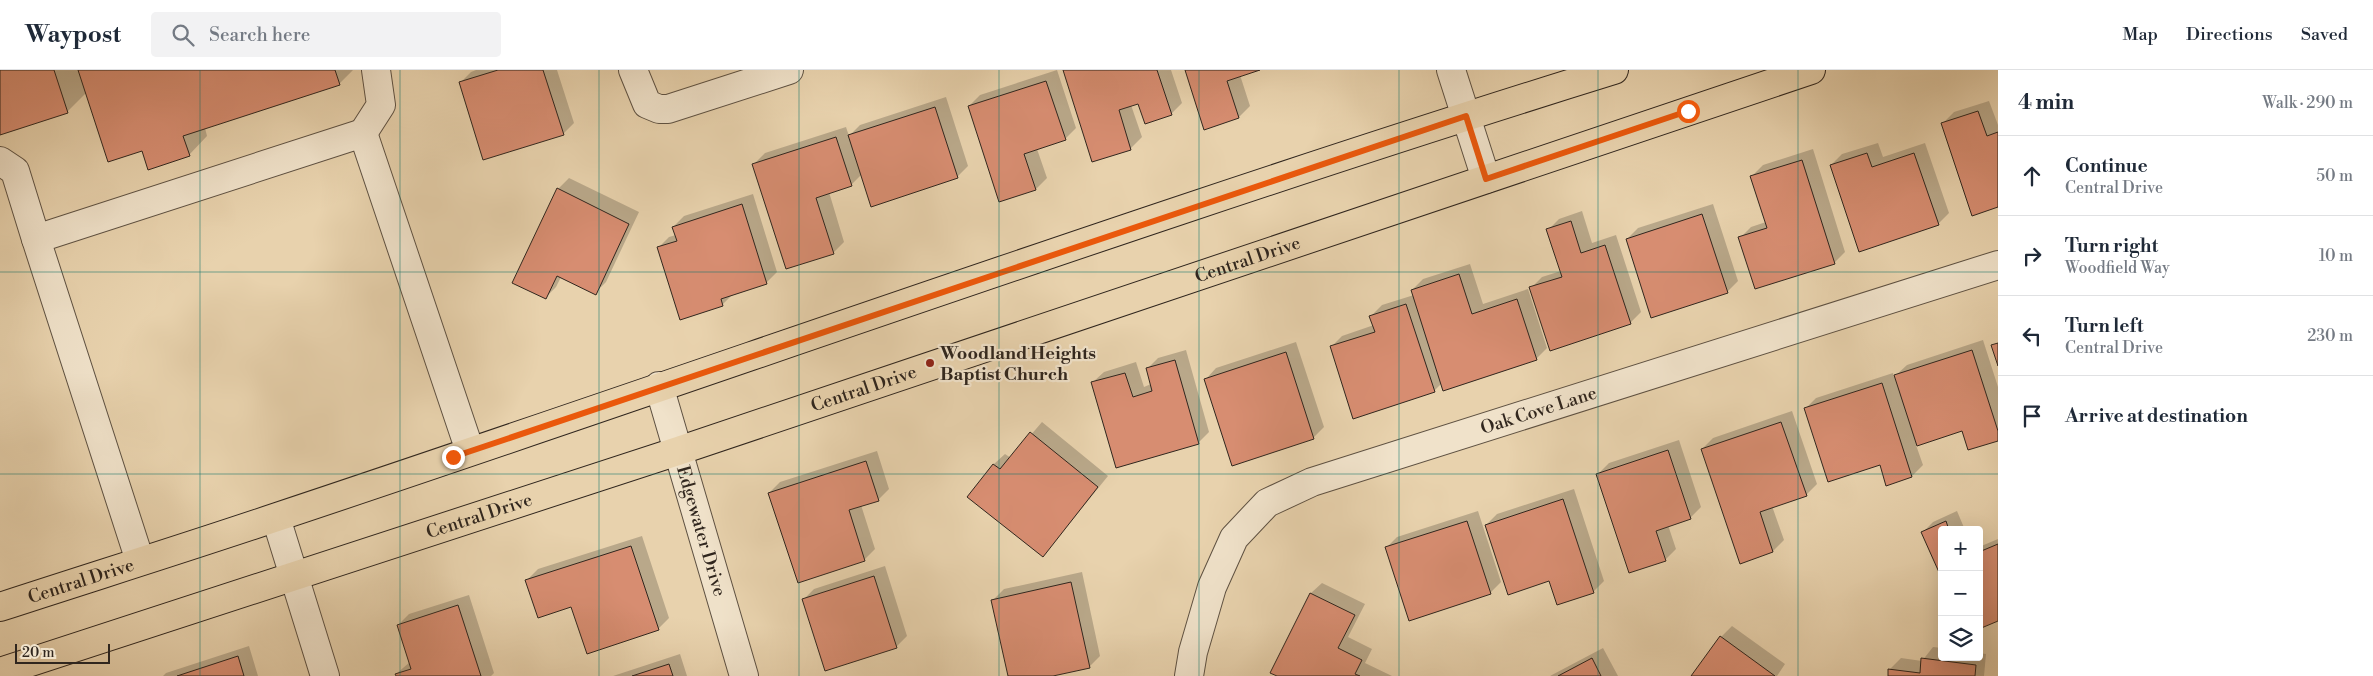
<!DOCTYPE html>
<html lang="en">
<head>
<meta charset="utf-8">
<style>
  :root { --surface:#fff; --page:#f2f2f3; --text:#1f2937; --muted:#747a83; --line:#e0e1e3 }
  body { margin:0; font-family:"Libre Bodoni",serif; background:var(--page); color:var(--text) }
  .controls { position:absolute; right:15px; bottom:15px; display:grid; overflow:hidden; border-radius:5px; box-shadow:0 5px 20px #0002 }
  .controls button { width:45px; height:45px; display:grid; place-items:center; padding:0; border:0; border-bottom:1px solid var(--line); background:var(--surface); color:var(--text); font:25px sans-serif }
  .scale { position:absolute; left:15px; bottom:12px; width:95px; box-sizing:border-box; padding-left:5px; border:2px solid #30261e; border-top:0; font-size:14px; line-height:18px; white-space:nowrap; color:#30261e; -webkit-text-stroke:4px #f0e2ca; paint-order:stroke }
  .stop { position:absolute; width:15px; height:15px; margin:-11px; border:4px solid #ea580c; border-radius:50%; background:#fff }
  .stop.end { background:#ea580c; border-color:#fff; box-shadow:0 1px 5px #0008 }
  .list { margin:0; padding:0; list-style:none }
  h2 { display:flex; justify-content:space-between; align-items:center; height:65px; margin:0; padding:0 20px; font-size:21px }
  h2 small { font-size:16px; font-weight:400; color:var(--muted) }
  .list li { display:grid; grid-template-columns:32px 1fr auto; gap:15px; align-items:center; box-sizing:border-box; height:80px; padding:0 20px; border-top:1px solid var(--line) }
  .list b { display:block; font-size:19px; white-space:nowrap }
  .list p { margin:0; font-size:16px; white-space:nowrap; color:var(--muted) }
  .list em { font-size:16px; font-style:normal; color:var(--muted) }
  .icon { flex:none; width:28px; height:28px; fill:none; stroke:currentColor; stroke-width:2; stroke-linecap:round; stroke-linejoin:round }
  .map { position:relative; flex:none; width:1998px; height:606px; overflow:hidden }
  header { display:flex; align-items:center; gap:30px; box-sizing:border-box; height:70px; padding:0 25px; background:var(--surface); border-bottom:1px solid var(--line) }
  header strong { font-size:24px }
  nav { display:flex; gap:28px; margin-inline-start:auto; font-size:18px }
  .search { width:350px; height:45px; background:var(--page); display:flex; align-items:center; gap:12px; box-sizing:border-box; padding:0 18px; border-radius:5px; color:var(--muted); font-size:19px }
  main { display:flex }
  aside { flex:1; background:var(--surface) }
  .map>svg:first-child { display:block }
  .shadow { fill:#0003 }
  .building { fill:#d78d71; stroke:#30261e }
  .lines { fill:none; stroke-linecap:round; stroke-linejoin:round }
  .minor-casing { stroke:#5e5142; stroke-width:30 }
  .major-casing { stroke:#30261e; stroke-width:30 }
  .minor { stroke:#f0e2ca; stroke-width:28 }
  .major { stroke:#e8d2ad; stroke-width:28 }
  .route { stroke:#ea580c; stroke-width:6 }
  .grid { fill:none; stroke:#0f766e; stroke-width:1; stroke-opacity:0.55 }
  .poi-dot { fill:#8f2418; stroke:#f0e2ca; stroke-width:2 }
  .labels { text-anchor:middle; stroke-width:4.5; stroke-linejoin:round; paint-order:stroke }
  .street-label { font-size:18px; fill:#30261e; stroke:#f0e2ca }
  .poi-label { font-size:18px; font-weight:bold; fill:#30261e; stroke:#f0e2ca; text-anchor:start }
</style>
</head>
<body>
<header>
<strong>Waypost</strong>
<div class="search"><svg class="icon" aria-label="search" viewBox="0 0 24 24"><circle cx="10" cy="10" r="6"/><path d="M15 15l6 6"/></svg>Search here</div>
<nav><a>Map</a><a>Directions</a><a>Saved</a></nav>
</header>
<main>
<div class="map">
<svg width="1998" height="606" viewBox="0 0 1998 606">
  <rect width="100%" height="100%" fill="#e8d2ad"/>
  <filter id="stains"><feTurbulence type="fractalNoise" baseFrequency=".004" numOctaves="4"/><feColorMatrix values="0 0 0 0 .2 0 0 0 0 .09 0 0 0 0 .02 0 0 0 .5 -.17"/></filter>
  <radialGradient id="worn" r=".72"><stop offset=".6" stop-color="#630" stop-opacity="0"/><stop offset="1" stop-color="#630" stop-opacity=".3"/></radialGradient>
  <path class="shadow" d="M0 0H353L339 14 205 58 207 66 189 85 143 79 87 22 68 41 0 64Z
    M476 0H557L574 53 563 64 460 13 471 2Z
    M1057 0 1076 58 1065 69 1037 79 1047 108 1036 119 969 36 980 25Z
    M1064 0H1171L1182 33 1171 44 1139 32 1131 35 1142 67 1131 78 1093 91Z
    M1186 0H1256L1240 5 1250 36 1239 47 1205 58Z
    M946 27 968 96 957 107 862 104 851 115 829 122 844 172 834 182 787 198 754 94 765 83 846 57 849 66 860 55Z
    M1989 31 1998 55V136L1943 53 1954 42Z
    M1878 73 1883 87 1925 73 1949 143 1938 154 1831 95 1842 84Z
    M1813 79 1845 182 1834 193 1740 168 1751 157 1766 152 1752 106 1763 95Z
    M569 108 639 142 606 212 595 223 561 207 556 217 545 228 558 119Z
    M753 124 777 202 766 213 733 224 722 235 658 178 669 167 676 165 673 157 684 146Z
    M1713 134 1738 211 1727 222 1627 169 1638 158Z
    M1582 141 1592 173 1616 165 1641 242 1630 253 1531 218 1542 207 1561 201 1548 160 1559 149Z
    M1470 194 1483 234 1528 219 1547 278 1536 289 1442 313 1434 321 1331 277 1342 266 1374 255 1371 246 1382 235 1414 225 1412 220 1423 209Z
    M1983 270 1998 317V369L1963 360 1916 375 1923 395 1912 406 1887 414 1881 394 1805 339 1816 328 1893 303 1894 307 1907 295Z
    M1296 272 1324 357 1313 368 1206 309 1216 298Z
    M1186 280 1209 362 1198 373 1093 312 1104 302 1136 292 1144 317 1151 314 1147 299 1158 288Z
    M1792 341 1817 414 1806 425 1772 436 1784 470 1773 481 1702 379 1713 368Z
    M1042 352 1108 406 1043 486 969 427 994 394 1005 384 1011 388Z
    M1679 370 1701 437 1690 448 1668 455 1676 479 1665 490 1598 404 1609 393Z
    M877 381 889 419 878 430 861 435 875 479 864 490 769 423 780 412Z
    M1574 419 1604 511 1593 522 1486 455 1497 444Z
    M1478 441 1501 512 1490 523 1386 478 1397 467Z
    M1957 441 1965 460 1922 463 1933 452Z
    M642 466 669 548 658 559 572 535 527 510 538 499Z
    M1998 469V550L1979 558V477Z
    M885 496 907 566 896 577 803 530 814 519Z
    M1082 502 1100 586 1089 597 993 530 1004 519Z
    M1322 513 1365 534 1348 567 1372 579 1365 593 1392 606H1280L1272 602 1311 523Z
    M469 525 494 603 491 606H397L396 604 410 592 398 555 409 544Z
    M1732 556 1785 594 1777 606H1693L1721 567Z
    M249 576 258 606H163L166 603Z
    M1933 577 1942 578V587H1979V583L1986 584 1984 606H1889L1890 599 1901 588 1922 591Z
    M1603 578 1618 606H1550Z
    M680 584 687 606H613Z"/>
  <path class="building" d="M0 0H54L68 43 0 65Z
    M78 0H335L340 15 183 66 190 86 148 100 142 81 108 92Z
    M498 0H543L564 65 483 90 459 12Z
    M1063 0H1157L1172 45 1145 54 1138 34 1119 40 1131 80 1092 92Z
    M1185 0H1260L1227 11 1239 48 1204 60Z
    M1046 11 1066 70 1024 84 1036 120 999 132 968 36Z
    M935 37 958 108 871 137 848 65Z
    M1978 41 1987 66 1998 62V137L1972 146 1941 53Z
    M836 67 852 116 816 128 834 184 786 199 752 94Z
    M1867 83 1872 97 1914 83 1939 155 1859 182 1830 95Z
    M1802 90 1835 194 1755 219 1738 167 1767 158 1750 106Z
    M557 118 629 154 596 225 557 206 546 229 512 213Z
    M742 134 767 214 721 229 723 236 680 250 657 177 677 171 672 157Z
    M1702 144 1728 223 1651 248 1626 169Z
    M1571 151 1581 183 1605 175 1631 254 1550 281 1529 217 1562 207 1546 159Z
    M1459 204 1472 244 1517 229 1537 290 1443 321 1411 220Z
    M1406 234 1435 322 1353 349 1330 276 1375 262 1369 246Z
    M1998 273V296L1991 275Z
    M1972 280 1998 361V371L1968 380 1962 361 1917 376 1894 305Z
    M1286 282 1314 369 1232 396 1204 309Z
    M1175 290 1199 374 1116 398 1091 312 1125 303 1133 327 1152 321 1146 298Z
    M1882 313 1912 407 1886 416 1880 395 1828 412 1804 338Z
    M1781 352 1807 426 1760 442 1773 482 1740 494 1701 379Z
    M1030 362 1098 417 1043 487 967 427 993 394 1000 399Z
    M1668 380 1691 449 1656 461 1666 491 1629 503 1596 404Z
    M866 391 879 431 849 440 865 491 798 513 768 423Z
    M1563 429 1594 523 1557 535 1549 511 1508 525 1485 455Z
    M1467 451 1491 524 1409 551 1385 477Z
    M1946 451 1949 460H1942V509L1921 462Z
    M1998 474V551L1979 559V482Z
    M631 476 659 560 587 584 571 537 538 548 525 510Z
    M874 506 897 578 825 601 802 529Z
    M1071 512 1090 598 1053 606H1008L991 530Z
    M1310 523 1355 545 1338 578 1362 590 1355 604 1360 606H1277L1270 603Z
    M458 535 481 606H396L395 604 411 599 397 555Z
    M1720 566 1775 606H1691Z
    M238 586 244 606H177Z
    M1592 588 1601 606H1558Z
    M1921 588 1976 595 1975 606H1888V599L1920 603Z
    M669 594 673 606H632Z"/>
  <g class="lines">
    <defs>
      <g id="minor">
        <path d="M633 0 647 34 659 39H668L789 0"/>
        <path d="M1451 0 1486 109"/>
        <path d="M363 63 381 35 376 0"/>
        <path d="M0 91 15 101 36 169"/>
        <path id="s1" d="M659 316 744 606"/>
        <path d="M276 448 325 606"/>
        <path d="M140 491 36 169 363 63 470 381"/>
        <path id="s2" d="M1189 606 1193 582 1212 517 1234 468 1267 433 1312 412 1998 195"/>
      </g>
      <g id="major">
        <path id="s3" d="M0 537C92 507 185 478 277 447 722 299 1165 139 1614 0"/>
        <path id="s4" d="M0 602 678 381 1811 0"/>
      </g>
    </defs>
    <use href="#minor" class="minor-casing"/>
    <use href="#major" class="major-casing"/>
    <use href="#minor" class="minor"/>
    <use href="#major" class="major"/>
  </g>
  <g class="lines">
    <path class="route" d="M453 387 1466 46 1486 109 1688 41"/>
  </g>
  <path class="grid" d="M200 0V606M400 0V606M599 0V606M799 0V606M999 0V606M1199 0V606M1399 0V606M1598 0V606M1798 0V606M0 202H1998M0 404H1998"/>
  <circle class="poi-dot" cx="930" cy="293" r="5"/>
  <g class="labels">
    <g class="street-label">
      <text dy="6" stroke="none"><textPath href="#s4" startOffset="1314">Central Drive</textPath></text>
      <text dy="6" stroke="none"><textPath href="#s4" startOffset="909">Central Drive</textPath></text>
      <text dy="6" stroke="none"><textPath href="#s2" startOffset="481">Oak Cove Lane</textPath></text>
      <text dy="6" stroke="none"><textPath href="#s4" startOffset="504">Central Drive</textPath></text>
      <text dy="6" stroke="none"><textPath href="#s1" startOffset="151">Edgewater Drive</textPath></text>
      <text dy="6" stroke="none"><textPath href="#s3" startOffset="85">Central Drive</textPath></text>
    </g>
    <g class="poi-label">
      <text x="940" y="289">Woodland Heights<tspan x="940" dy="21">Baptist Church</tspan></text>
    </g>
  </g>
  <rect width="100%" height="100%" filter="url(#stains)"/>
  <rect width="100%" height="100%" fill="url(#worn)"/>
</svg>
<div class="controls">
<button>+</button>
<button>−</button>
<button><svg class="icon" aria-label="layers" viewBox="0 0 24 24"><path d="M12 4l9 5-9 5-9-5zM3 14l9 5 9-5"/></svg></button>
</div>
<div class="scale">20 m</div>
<div class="stop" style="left:1688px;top:41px"></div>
<div class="stop end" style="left:453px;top:387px"></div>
</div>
<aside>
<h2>4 min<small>Walk · 290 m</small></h2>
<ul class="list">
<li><svg class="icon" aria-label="ahead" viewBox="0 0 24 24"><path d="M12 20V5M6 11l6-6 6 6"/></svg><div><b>Continue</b><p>Central Drive</p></div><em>50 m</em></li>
<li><svg class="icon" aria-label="right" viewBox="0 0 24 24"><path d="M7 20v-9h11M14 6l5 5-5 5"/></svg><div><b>Turn right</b><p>Woodfield Way</p></div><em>10 m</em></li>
<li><svg class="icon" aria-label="left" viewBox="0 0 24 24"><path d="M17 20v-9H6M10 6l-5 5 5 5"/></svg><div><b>Turn left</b><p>Central Drive</p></div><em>230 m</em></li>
<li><svg class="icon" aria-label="arrive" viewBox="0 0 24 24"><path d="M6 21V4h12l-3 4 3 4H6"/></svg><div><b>Arrive at destination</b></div></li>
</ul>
</aside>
</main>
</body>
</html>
